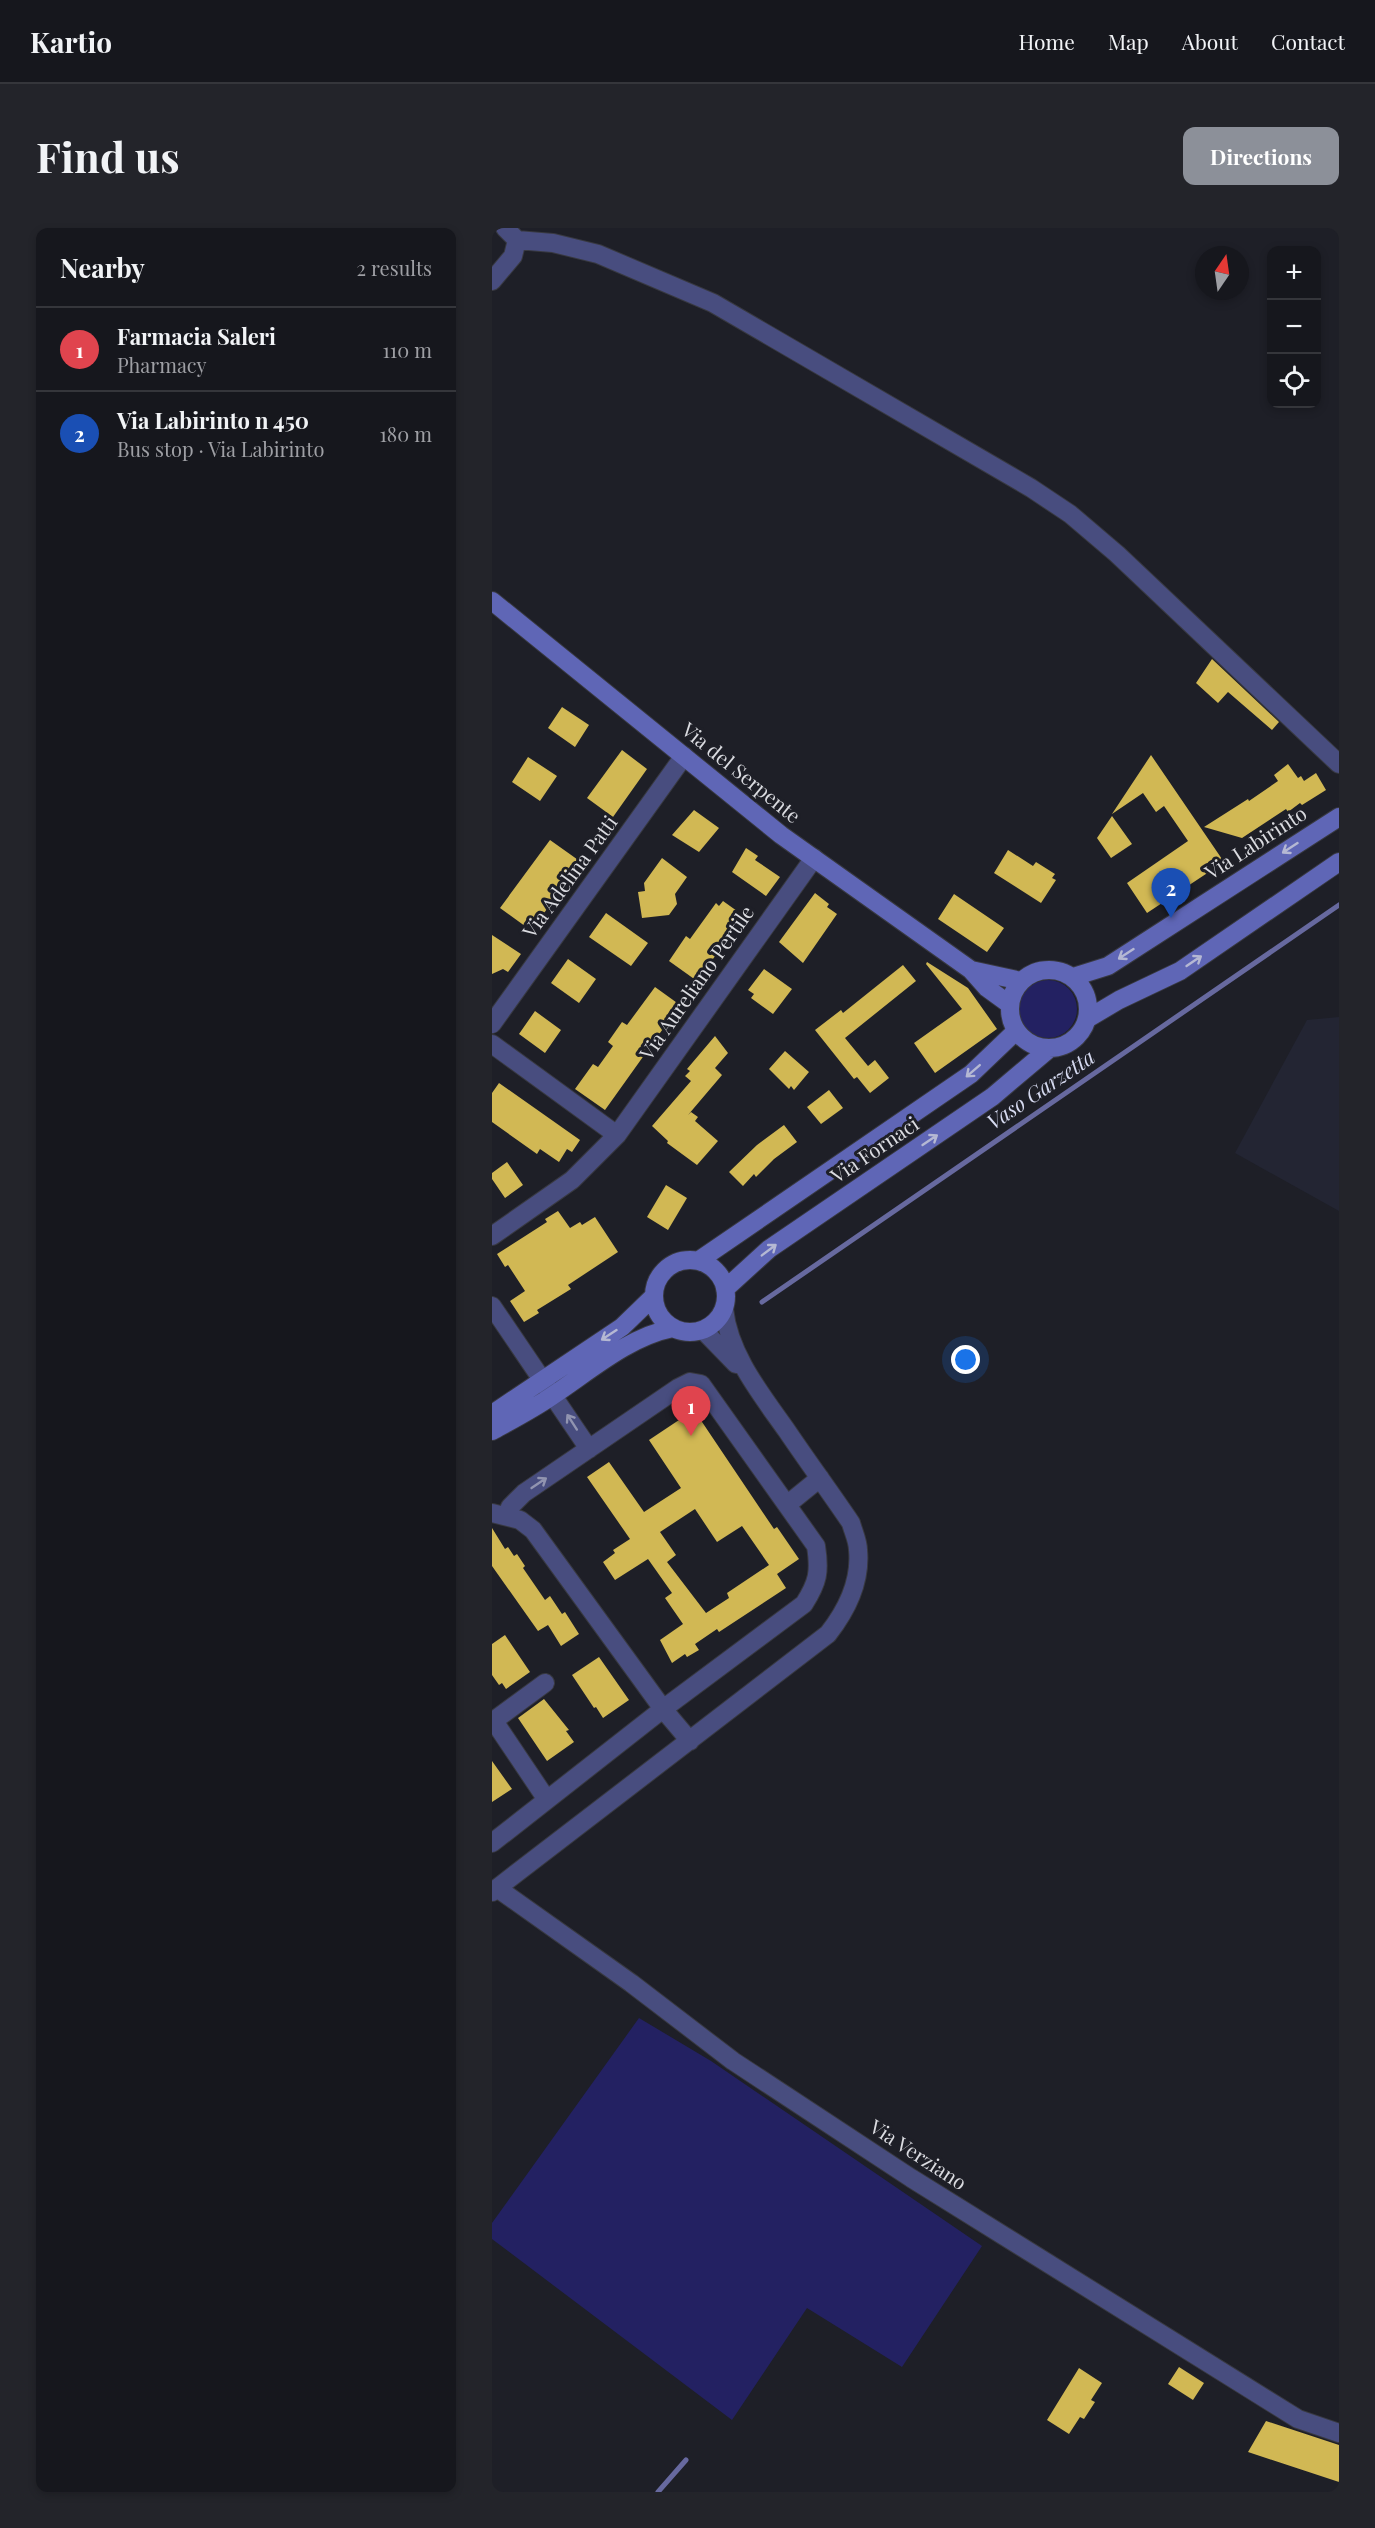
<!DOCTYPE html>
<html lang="en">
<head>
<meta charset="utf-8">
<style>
  :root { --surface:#16171d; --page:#23242a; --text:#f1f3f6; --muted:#9e9fa4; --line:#35363b; --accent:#8c9099 }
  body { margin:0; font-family:"Playfair Display",serif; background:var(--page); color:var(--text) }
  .controls { position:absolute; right:18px; top:18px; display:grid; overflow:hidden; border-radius:12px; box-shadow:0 3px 9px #0003 }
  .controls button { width:54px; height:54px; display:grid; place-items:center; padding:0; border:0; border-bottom:2px solid var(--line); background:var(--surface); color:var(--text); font:30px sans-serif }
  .compass { position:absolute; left:703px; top:18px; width:54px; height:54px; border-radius:50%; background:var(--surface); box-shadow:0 3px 9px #0003; rotate:13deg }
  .you { position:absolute; left:474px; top:1132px; width:21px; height:21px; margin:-15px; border:4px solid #fff; border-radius:50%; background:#1a73e8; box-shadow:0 0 0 9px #1a73e833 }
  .badge { display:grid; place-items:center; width:39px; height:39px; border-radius:50%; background:var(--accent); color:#fff; font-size:20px; font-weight:700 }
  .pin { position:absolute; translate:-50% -50px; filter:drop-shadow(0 2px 3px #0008) }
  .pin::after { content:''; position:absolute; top:32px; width:21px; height:18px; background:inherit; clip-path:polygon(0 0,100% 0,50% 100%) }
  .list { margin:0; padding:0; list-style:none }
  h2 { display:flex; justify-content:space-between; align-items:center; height:78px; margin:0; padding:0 24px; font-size:26px }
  h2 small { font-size:20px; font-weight:400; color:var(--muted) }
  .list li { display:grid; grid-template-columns:39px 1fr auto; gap:18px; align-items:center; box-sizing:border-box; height:84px; padding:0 24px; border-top:2px solid var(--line) }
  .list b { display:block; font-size:22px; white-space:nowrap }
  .list p { margin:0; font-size:20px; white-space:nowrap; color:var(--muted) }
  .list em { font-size:20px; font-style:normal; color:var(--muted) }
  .icon { flex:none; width:33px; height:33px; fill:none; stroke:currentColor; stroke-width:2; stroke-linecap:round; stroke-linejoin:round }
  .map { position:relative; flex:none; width:847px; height:2264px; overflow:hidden; border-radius:12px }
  header { display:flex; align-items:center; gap:36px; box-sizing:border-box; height:84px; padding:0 30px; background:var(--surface); border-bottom:2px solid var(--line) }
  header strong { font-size:28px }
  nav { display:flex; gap:33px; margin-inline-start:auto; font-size:21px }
  .intro { display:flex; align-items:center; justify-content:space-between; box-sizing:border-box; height:144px; padding:0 36px }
  h1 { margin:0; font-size:42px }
  .button { padding:15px 27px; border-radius:12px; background:var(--accent); color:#fff; font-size:21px; font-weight:700 }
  main { display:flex; gap:36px; padding:0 36px }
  aside { flex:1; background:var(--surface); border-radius:12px; box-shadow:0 3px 9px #0003 }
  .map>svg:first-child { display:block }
  .built { fill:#232533 }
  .green { fill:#232162 }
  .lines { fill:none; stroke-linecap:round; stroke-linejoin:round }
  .stream { stroke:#67699f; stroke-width:5 }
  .building { fill:#d1b854; fill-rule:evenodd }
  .street-casing { stroke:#383941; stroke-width:20 }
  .secondary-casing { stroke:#383941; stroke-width:20 }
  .street { stroke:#484d7f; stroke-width:18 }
  .secondary { stroke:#5f66b6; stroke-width:18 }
  .oneway { stroke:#b5b8d3 }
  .oneway2 { stroke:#9194b0 }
  .labels { text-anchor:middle; stroke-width:6; stroke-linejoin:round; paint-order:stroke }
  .street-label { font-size:20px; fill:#dadbe0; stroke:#1e1f27 }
  .water-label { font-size:21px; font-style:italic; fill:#d6daf0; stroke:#1e1f27 }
</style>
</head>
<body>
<header>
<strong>Kartio</strong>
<nav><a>Home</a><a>Map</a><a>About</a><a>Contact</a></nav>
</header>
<div class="intro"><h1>Find us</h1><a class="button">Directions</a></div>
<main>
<aside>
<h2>Nearby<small>2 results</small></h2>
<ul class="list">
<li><span class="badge" style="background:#e0444e">1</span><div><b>Farmacia Saleri</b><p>Pharmacy</p></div><em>110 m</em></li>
<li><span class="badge" style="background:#1a4fb4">2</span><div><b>Via Labirinto n 450</b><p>Bus stop · Via Labirinto</p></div><em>180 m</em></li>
</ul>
</aside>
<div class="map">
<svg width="847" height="2264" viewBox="0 0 847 2264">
  <rect width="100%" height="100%" fill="#1e1f27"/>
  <path class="built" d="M847 789V983L743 925 815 792Z"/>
  <path class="green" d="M527 781a29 29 0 1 1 58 0a29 29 0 1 1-58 0Z
    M147 1790 219 1833 490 2018 410 2139 315 2080 240 2192 0 2011V1995Z"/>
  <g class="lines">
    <path class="stream" d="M270 1074 847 677
      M166 2264 194 2232"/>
  </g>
  <path class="building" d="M720 431 787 494 780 502 736 464 726 475 704 455Z
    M70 479 97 497 83 519 56 500Z
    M130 522 155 541 121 589 95 570Z
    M659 527 732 634 655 685 635 655 696 613 672 578 664 584 651 565 620 586Z
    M36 529 65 548 48 573 20 554Z
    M796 536 806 550 809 548 812 553 824 545 834 562 810 577 808 575 796 584 794 581 750 610 712 599 756 571 757 573 786 553 782 547Z
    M202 582 227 600 207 624 180 607Z
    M620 588 640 616 619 630 605 610Z
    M58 612 89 634 47 692 44 690 37 701 8 680Z
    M254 620 266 628 263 632 288 649 274 668 240 644Z
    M516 622 541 638 544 634 563 646 560 650 564 652 549 675 502 645Z
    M170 630 195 649 183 666 185 676 177 687 150 690 146 664 153 663 152 655Z
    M323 665 337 676 335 679 345 686 311 735 287 714Z
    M462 666 512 700 495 724 446 691Z
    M231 673 252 688 205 753 177 733 194 708 198 711 224 675 227 678Z
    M114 685 156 715 139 738 97 709Z
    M0 707 29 726 16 744 11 741 0 746Z
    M76 731 104 751 87 775 59 755Z
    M435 734 476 760 505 801 443 845 422 815 470 781 434 736Z
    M411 737 424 753 353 810 376 838 383 832 397 850 378 865 365 849 362 851 323 802 349 782 351 785Z
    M272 741 300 761 281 786 259 770 262 766 256 762Z
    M163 759 188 777 113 882 83 861 101 836 106 839 121 818 116 814 130 794 135 797Z
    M43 783 69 802 53 825 27 806Z
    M223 808 236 825 223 840 230 847 196 887 199 884 206 889 203 893 226 913 205 937 175 915 176 913 160 898 199 853 193 848 198 843 195 841Z
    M293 823 317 844 302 862 299 858 297 861 277 841Z
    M7 855 88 912 80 924 75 921 67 934 48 921 45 926 0 894V865Z
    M337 862 351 880 329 896 315 879Z
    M292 897 305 914 282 931 264 949 262 946 251 958 237 944 265 917Z
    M15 934 31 957 13 970 0 951V945Z
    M174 957 195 970 176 1002 155 989Z
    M66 983 78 1000 88 994 90 997 103 989 126 1024 76 1057 79 1061 45 1082 47 1085 32 1094 18 1073 33 1063 16 1037 13 1039 5 1026 55 994 53 991Z
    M202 1182 282 1301 285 1299 307 1331 285 1346 294 1360 227 1404 225 1401 203 1416 207 1422 195 1429 193 1426 180 1435 168 1412 191 1396 173 1370 180 1365 156 1331 123 1352 111 1334 123 1325 121 1322 138 1311 95 1249 117 1234 152 1284 189 1260 157 1212ZM203 1281 225 1314 250 1298 277 1337 235 1365 237 1370 214 1385 175 1334 184 1327 168 1304Z
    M0 1300 13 1321 16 1319 22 1328 25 1326 33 1338 31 1340 53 1372 58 1368 70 1386 73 1384 87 1406 69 1418 56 1397 46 1403 0 1338Z
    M13 1407 38 1444 14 1461 10 1455 7 1457 0 1447V1416Z
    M107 1429 137 1472 111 1490 104 1479 102 1480 80 1447Z
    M52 1471 77 1502 74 1503 82 1514 55 1533 26 1490Z
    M0 1533 20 1561 0 1574Z
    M687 2139 712 2155 701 2172 676 2156Z
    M587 2140 610 2155 599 2172 603 2174 592 2191 588 2189 577 2206 555 2192Z
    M774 2193 847 2217V2254L756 2224Z"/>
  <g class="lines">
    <defs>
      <path id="street" d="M25 12 61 15 106 26 221 75 539 260 578 286 625 326 847 536
        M0 53 21 28 25 12 13 0
        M0 796 192 528
        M0 816 125 907 80 952 0 1008
        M125 907 322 630
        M0 1078 97 1221
        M211 1102 244 1136
        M296 1276 328 1250
        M0 1285 28 1292 41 1302 171 1481 198 1513
        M2 1493 55 1572
        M0 1494 53 1455
        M0 1615 171 1481 312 1376C326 1354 328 1344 324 1318L209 1156 198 1154 186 1160 32 1265 18 1279 15 1288
        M5 1660 139 1755 241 1833 419 1950 806 2191 847 2205
        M0 1664 336 1406C354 1383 369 1353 366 1322 366 1313 361 1303 359 1295 338 1264 316 1234 295 1203 269 1166 237 1127 232 1081"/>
      <path id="secondary" d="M0 373 289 607 479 742 495 760 517 776
        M518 781a39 39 0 1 1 78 0a39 39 0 1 1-78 0Z
        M479 742 529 753
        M581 749 616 738 847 589
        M595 791 627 772 688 743 847 634
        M162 1068a36 36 0 1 1 72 0a36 36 0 1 1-72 0Z
        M206 1033 479 846 524 803
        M233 1061 277 1021 500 869 558 820
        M0 1186 130 1099 161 1069
        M0 1203C20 1192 41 1181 60 1168 98 1143 136 1109 181 1100"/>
    </defs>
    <use href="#street" class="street-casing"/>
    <use href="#secondary" class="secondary-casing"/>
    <use href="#street" class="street"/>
    <use href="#secondary" class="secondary"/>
  </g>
  <defs><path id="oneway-shaft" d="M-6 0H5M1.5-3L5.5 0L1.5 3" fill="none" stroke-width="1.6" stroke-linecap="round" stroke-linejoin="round" transform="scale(1.5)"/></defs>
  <g class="oneway">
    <use href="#oneway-shaft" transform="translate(798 620) rotate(147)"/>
    <use href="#oneway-shaft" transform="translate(634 726) rotate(147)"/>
    <use href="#oneway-shaft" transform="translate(702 733) rotate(-34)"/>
    <use href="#oneway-shaft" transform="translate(481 843) rotate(139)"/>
    <use href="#oneway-shaft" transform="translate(438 912) rotate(-34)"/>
    <use href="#oneway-shaft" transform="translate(277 1022) rotate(-37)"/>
    <use href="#oneway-shaft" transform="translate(117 1107) rotate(147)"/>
  </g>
  <g class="oneway2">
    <use href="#oneway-shaft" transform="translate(80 1194) rotate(-123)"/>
    <use href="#oneway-shaft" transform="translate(47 1255) rotate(-34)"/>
  </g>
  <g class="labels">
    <g class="street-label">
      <text transform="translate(249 545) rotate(39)" y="7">Via del Serpente</text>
      <text transform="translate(764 615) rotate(-33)" y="7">Via Labirinto</text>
      <text transform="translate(78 649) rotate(-54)" y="7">Via Adelina Patti</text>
      <text transform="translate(205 755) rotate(-55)" y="7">Via Aureliano Pertile</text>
      <text transform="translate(383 922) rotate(-34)" y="7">Via Fornaci</text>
      <text transform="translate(426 1927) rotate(33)" y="7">Via Verziano</text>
    </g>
    <g class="water-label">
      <text transform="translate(549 862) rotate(-34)" y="7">Vaso Garzetta</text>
    </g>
  </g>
</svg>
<div class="controls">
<button>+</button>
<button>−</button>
<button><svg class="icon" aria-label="locate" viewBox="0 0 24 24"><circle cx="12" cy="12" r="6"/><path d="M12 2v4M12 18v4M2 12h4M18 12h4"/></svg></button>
</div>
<svg class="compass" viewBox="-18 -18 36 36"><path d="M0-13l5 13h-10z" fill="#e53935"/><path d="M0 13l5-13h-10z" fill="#9e9fa4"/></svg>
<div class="you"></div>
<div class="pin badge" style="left:199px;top:1208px;background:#e0444e">1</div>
<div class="pin badge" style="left:679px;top:690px;background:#1a4fb4">2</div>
</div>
</main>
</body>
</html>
